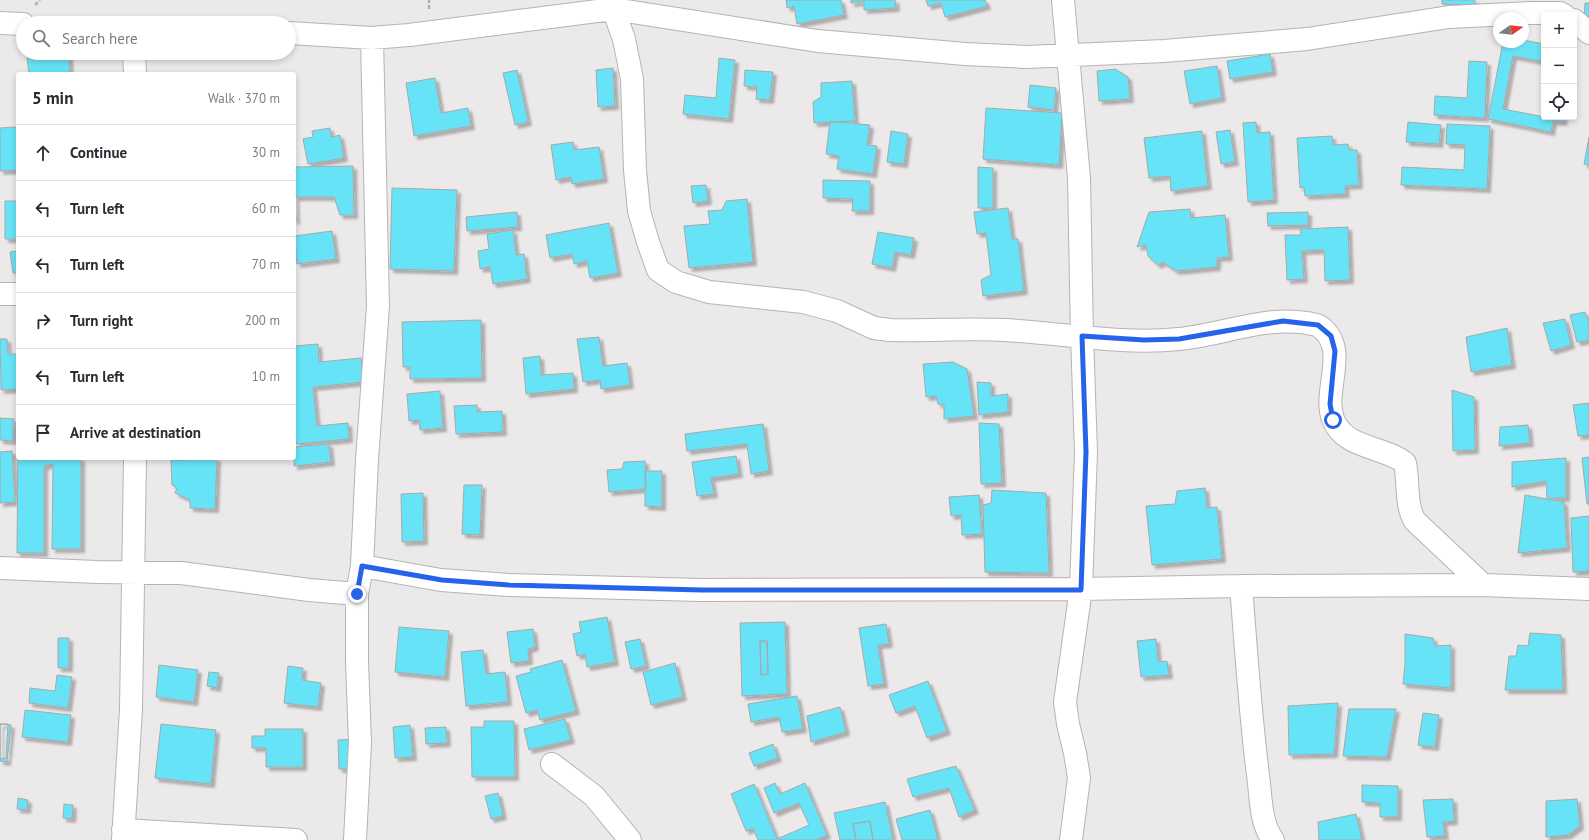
<!DOCTYPE html>
<html lang="en">
<head>
<meta charset="utf-8">
<style>
  :root { --surface:#fff; --page:#f2f2f3; --text:#2b2b33; --muted:#7c7c81; --line:#e1e1e2 }
  body { margin:0; font-family:"PT Sans",sans-serif; background:var(--page); color:var(--text) }
  .controls { position:absolute; right:12px; top:12px; display:grid; overflow:hidden; border-radius:4px; box-shadow:0 2px 6px #0003 }
  .controls button { width:36px; height:36px; display:grid; place-items:center; padding:0; border:0; border-bottom:1px solid var(--line); background:var(--surface); color:var(--text); font:20px sans-serif }
  .compass { position:absolute; left:1493px; top:12px; width:36px; height:36px; border-radius:50%; background:var(--surface); box-shadow:0 2px 6px #0003; rotate:76deg }
  .stop { position:absolute; width:12px; height:12px; margin:-9px; border:3px solid #2563eb; border-radius:50%; background:#fff }
  .stop.end { background:#2563eb; border-color:#fff; box-shadow:0 1px 4px #0008 }
  .list { margin:0; padding:0; list-style:none }
  h2 { display:flex; justify-content:space-between; align-items:center; height:52px; margin:0; padding:0 16px; font-size:17px }
  h2 small { font-size:13px; font-weight:400; color:var(--muted) }
  .list li { display:grid; grid-template-columns:26px 1fr auto; gap:12px; align-items:center; box-sizing:border-box; height:56px; padding:0 16px; border-top:1px solid var(--line) }
  .list b { display:block; font-size:15px; white-space:nowrap }
  .list em { font-size:13px; font-style:normal; color:var(--muted) }
  .icon { flex:none; width:22px; height:22px; fill:none; stroke:currentColor; stroke-width:2; stroke-linecap:round; stroke-linejoin:round }
  .map { position:relative; flex:none; width:1589px; height:840px; overflow:hidden }
  .search { position:absolute; background:var(--surface); box-shadow:0 2px 6px #0003; left:16px; top:16px; width:280px; height:44px; display:flex; align-items:center; gap:10px; box-sizing:border-box; padding:0 14px; border-radius:22px; color:var(--muted); font-size:15px }
  .panel { position:absolute; background:var(--surface); box-shadow:0 2px 6px #0003; left:16px; top:72px; width:280px; height:388px; border-radius:4px }
  .map>svg:first-child { display:block }
  .building { fill:#66e3f6; stroke:#a6a9aa; fill-rule:evenodd; filter:url(#shadow) }
  .lines { fill:none; stroke-linecap:round; stroke-linejoin:round }
  .minor-casing { stroke:#b6b3b4; stroke-width:24 }
  .path { stroke:#b0aeaf; stroke-width:2.5; stroke-dasharray:4 2; stroke-linecap:butt }
  .minor { stroke:#fff; stroke-width:22 }
  .route { stroke:#2563eb; stroke-width:5 }
</style>
</head>
<body>
<div class="map">
<svg width="1589" height="840" viewBox="0 0 1589 840">
  <defs>
    <filter id="shadow"><feDropShadow dx="3.5" dy="3.5" stdDeviation="1" flood-color="#0004"/></filter>
  </defs>
  <rect width="100%" height="100%" fill="#ece9ea"/>
  <path class="building" d="M786 0H841L844 15 797 24 794 6 787 8Z
    M851 0H895L896 8 864 10V2L851 3Z
    M926 0H985L987 6 945 17 941 3 928 6Z
    M1442 0H1475V5L1442 4Z
    M1585 3H1589V20H1584Z
    M1523 40 1544 44V62L1513 56 1503 109 1550 118V117H1564L1563 122 1553 121 1551 132 1488 119 1503 42H1523Z
    M1270 54 1273 72 1230 79 1227 61Z
    M69 55 70 74H29L27 58Z
    M719 58 735 60 729 119 683 114 685 95 716 98Z
    M1469 61 1487 62 1485 118 1434 115 1435 96 1467 98Z
    M1217 66 1222 98 1190 104 1184 71Z
    M613 68 615 106 598 107 596 70Z
    M1115 69 1128 77 1130 99 1099 101 1097 71Z
    M517 70 528 122 515 125 503 73Z
    M745 70 773 72 770 100 756 99 757 87 744 86Z
    M435 78 441 113 468 108 471 126 414 136 406 83Z
    M852 81 855 121 814 123 813 102 821 97V83Z
    M1030 85 1056 88 1054 110 1028 107Z
    M986 108 1062 113 1059 165 983 159Z
    M830 121 870 125 867 145 877 146 873 174 837 169 839 156 826 154Z
    M1256 122 1257 133 1270 132 1274 200 1248 202 1243 123Z
    M1408 122 1441 125 1439 144 1406 142Z
    M1447 124 1490 126 1487 189 1401 185 1402 167 1464 170 1465 145 1446 144Z
    M15 127 18 131V170L0 171V128Z
    M330 128 331 137 340 135 344 158 308 164 303 139 313 137 312 131Z
    M1230 130 1235 162 1221 164 1216 132Z
    M891 131 908 134 904 164 887 162Z
    M1202 131 1208 186 1171 191 1170 176 1149 178 1144 138Z
    M1332 136 1333 145 1348 144 1349 150H1357L1359 185 1345 186 1346 194 1305 196 1304 187 1300 188 1297 138Z
    M1589 137V165L1584 164Z
    M573 142 574 150 599 147 604 179 572 184 571 177 556 180 551 145Z
    M353 166 354 215H340L334 197H295L296 221H294V167Z
    M978 167 993 168V208H978Z
    M823 180 870 181V211H852L853 199 823 198Z
    M706 185 708 201 693 203 691 186Z
    M392 188 457 190 454 271 390 269Z
    M747 199 753 262 689 268 684 226 710 224 708 211 722 210 726 201Z
    M5 201H18V239H5Z
    M1008 208 1012 239H1018L1024 291 983 296 981 280 991 275 986 233 977 234 974 212Z
    M1190 209 1191 218 1225 215 1229 257 1217 258V267L1176 271 1163 262 1158 265 1148 256 1146 245 1137 247 1149 212Z
    M517 212 518 227 467 231 466 217Z
    M1308 212V225L1268 226 1267 213Z
    M609 223 618 273 590 278 587 261 574 264 572 254 550 258 546 235Z
    M1348 227 1350 280 1325 281 1324 250 1302 251 1304 279 1287 280 1285 235H1301L1300 229Z
    M513 230 516 255 524 254 527 279 493 284 490 267 480 269 478 251 489 249 487 234Z
    M332 231 336 259 297 264 294 236Z
    M878 232 914 238 911 255 895 252 892 268 872 264Z
    M18 251V273H13L10 252Z
    M1585 312 1589 324V340L1577 342 1570 315Z
    M1565 319 1571 345 1551 351 1543 323Z
    M481 320 482 378 410 379V367H403L402 322Z
    M1507 328 1512 365 1471 372 1466 337Z
    M599 337 603 366 627 363 630 385 601 389 600 380 583 382 577 339Z
    M0 339H7L8 354H18V389L1 390Z
    M318 344 319 362 361 358 363 382 313 387 317 426 348 423 349 439 296 444 294 419V346Z
    M540 356 541 375 573 373 574 389 526 394 523 358Z
    M953 362 967 369 974 416 944 419V405L938 404 936 396 926 397 923 364Z
    M977 382 991 383V396L1008 394V412L979 415Z
    M1452 390 1474 397 1475 450 1453 451Z
    M440 391 443 428 420 430 419 420 409 421 407 394Z
    M1589 403V435L1578 436 1573 405Z
    M477 405V412L502 411 503 432 456 434 454 406Z
    M0 418 14 419 13 441 0 440Z
    M979 423 999 424 1002 483 981 484Z
    M763 424 769 471 751 474 747 444 687 451 685 434Z
    M1528 425 1530 443 1499 446 1500 427Z
    M18 437V458H81V549H52L53 464 44 466V553H17Z
    M329 444 331 462 294 466V447Z
    M12 451 15 502 0 503V452Z
    M736 456 739 474 711 478 714 494 697 496 692 462Z
    M1589 457V504H1587L1582 458Z
    M186 458H217L215 509 190 508V500L175 493 177 488 172 485 171 460H185Z
    M1566 458V498H1547L1546 481 1512 487V462Z
    M645 461 646 489 609 492 607 470 622 469 624 462Z
    M645 471H662V507L645 506Z
    M464 485H482L480 535 462 534Z
    M1205 488 1207 508 1217 507 1222 559 1152 565 1146 506 1175 504 1177 491Z
    M992 490 1046 493 1049 573 985 572 983 505 991 503Z
    M423 493 424 541 402 542 401 494Z
    M979 495 982 534 962 535 961 515 951 516 949 497Z
    M1525 495 1564 502 1567 548 1518 553Z
    M1589 516V571L1573 572 1571 518Z
    M607 617 615 662 587 667 585 654 577 656 573 634 581 632 579 622Z
    M785 622 787 694 742 696 740 623ZM760 641H767L768 674 761 675Z
    M886 624 889 644 878 645 884 684 868 686 859 628Z
    M399 627 449 631 445 677 395 672Z
    M533 629 535 647 528 649 529 661 511 663 507 632Z
    M1530 633 1561 635 1563 690H1505L1509 656H1516L1518 645 1528 646Z
    M1405 634 1433 638 1435 646 1451 645V688L1403 684 1405 664Z
    M58 638H69V668H58Z
    M640 639 646 666 631 669 625 642Z
    M1156 639 1158 662 1167 661 1169 675 1141 677 1137 641Z
    M760 641H767L768 674 761 675Z
    M483 650 486 674 505 672 508 702 466 706 461 652Z
    M562 660 576 711 540 720 537 710 526 713 516 676 531 672 530 669Z
    M675 663 683 697 651 705 643 672Z
    M159 665 198 670 194 702 156 697Z
    M288 666 303 668 302 680 321 683 318 707 284 703Z
    M209 672 219 673 217 688 207 686Z
    M57 675 72 677 68 708 29 703 30 688 55 691Z
    M928 681 947 731 927 738 915 706 896 713 889 695Z
    M797 696 803 729 782 732 779 717 751 722 748 704Z
    M1338 703 1334 754 1289 755 1288 706Z
    M840 707 846 732 811 742 807 716Z
    M1349 709H1396L1387 757 1343 756Z
    M25 710 71 715 68 742 22 737Z
    M1423 713 1439 715 1435 747 1418 745Z
    M565 719 571 740 529 750 524 729Z
    M484 721H514L515 777H472L471 727H484Z
    M0 724 11 725 7 762 0 761Z
    M0 724H8L6 758 0 759Z
    M161 724 216 730 211 784 155 778Z
    M410 725 413 757 395 758 393 727Z
    M446 727 447 743 426 744 425 728Z
    M265 729H303V767H266V748H252V736H265Z
    M356 739V769H339L338 740Z
    M773 744 778 758 754 766 749 753Z
    M956 766 975 810 959 817 949 788 913 797 907 779Z
    M775 783 780 794 805 783 827 835 816 840H758L753 828 746 831 731 794 754 784 777 839 809 825 799 803 774 813 764 788Z
    M1362 785 1398 786V817H1380V803L1362 802Z
    M498 793 503 816 491 819 485 796Z
    M18 798 28 800 27 810 17 809Z
    M1453 799 1454 821 1443 822 1445 836 1427 837 1423 800Z
    M1577 799 1580 826 1568 835 1546 837V801Z
    M885 802 893 840H873L870 821 853 824 856 840H840L834 813Z
    M64 804 73 805 72 819 63 818Z
    M930 810 938 840H902L896 819Z
    M1356 814 1362 840H1319L1318 822Z
    M870 821 873 840H856L853 824Z"/>
  <g class="lines">
    <defs>
      <path id="minor" d="M610 0 624 39 632 79 635 170 639 211 648 242 658 270 676 282 709 292 803 302 837 311 874 328 890 330C928 331 967 328 1005 330 1062 333 1121 345 1179 339 1221 335 1264 316 1307 323 1311 324 1316 324 1319 326 1351 348 1322 390 1333 419 1344 449 1384 446 1405 463 1409 482 1405 505 1415 521L1483 585
        M1063 0 1079 178 1082 336 1086 452 1081 589 1065 702 1068 724 1075 753 1079 778 1071 840
        M1574 20 1589 33
        M0 23 23 24
        M289 33 372 38 409 35 613 9 818 41 965 54 1026 57 1164 51 1307 39 1449 17 1530 13H1560L1564 15
        M134 53 135 74
        M0 294H18
        M362 566 441 580 509 585 701 590 1081 589 1241 586 1483 585 1589 589
        M0 568 97 572 181 573 309 590 357 594
        M1241 586C1246 649 1250 712 1258 775 1261 796 1260 823 1273 840
        M552 764 594 796 630 840
        M123 830 296 840
        M123 840 131 709 135 458
        M355 840 360 743 357 662V594L362 566 367 460 378 306 372 38"/>
    </defs>
    <use href="#minor" class="minor-casing"/>
    <path class="path" d="M35 5 40 0
      M429 9V0"/>
    <use href="#minor" class="minor"/>
  </g>
  <g class="lines">
    <path class="route" d="M357 594 362 566 442 580 509 585 702 590H1081L1086 452 1082 336 1144 340 1179 339 1283 321 1318 325 1331 336 1335 351 1330 404 1333 420"/>
  </g>
</svg>
<div class="controls">
<button>+</button>
<button>−</button>
<button><svg class="icon" aria-label="locate" viewBox="0 0 24 24"><circle cx="12" cy="12" r="6"/><path d="M12 2v4M12 18v4M2 12h4M18 12h4"/></svg></button>
</div>
<svg class="compass" viewBox="-18 -18 36 36"><path d="M0-13l5 13h-10z" fill="#e53935"/><path d="M0 13l5-13h-10z" fill="#7c7c81"/></svg>
<div class="stop" style="left:1333px;top:420px"></div>
<div class="stop end" style="left:357px;top:594px"></div>
<div class="search"><svg class="icon" aria-label="search" viewBox="0 0 24 24"><circle cx="10" cy="10" r="6"/><path d="M15 15l6 6"/></svg>Search here</div>
<section class="panel">
<h2>5 min<small>Walk · 370 m</small></h2>
<ul class="list">
<li><svg class="icon" aria-label="ahead" viewBox="0 0 24 24"><path d="M12 20V5M6 11l6-6 6 6"/></svg><div><b>Continue</b></div><em>30 m</em></li>
<li><svg class="icon" aria-label="left" viewBox="0 0 24 24"><path d="M17 20v-9H6M10 6l-5 5 5 5"/></svg><div><b>Turn left</b></div><em>60 m</em></li>
<li><svg class="icon" aria-label="left" viewBox="0 0 24 24"><path d="M17 20v-9H6M10 6l-5 5 5 5"/></svg><div><b>Turn left</b></div><em>70 m</em></li>
<li><svg class="icon" aria-label="right" viewBox="0 0 24 24"><path d="M7 20v-9h11M14 6l5 5-5 5"/></svg><div><b>Turn right</b></div><em>200 m</em></li>
<li><svg class="icon" aria-label="left" viewBox="0 0 24 24"><path d="M17 20v-9H6M10 6l-5 5 5 5"/></svg><div><b>Turn left</b></div><em>10 m</em></li>
<li><svg class="icon" aria-label="arrive" viewBox="0 0 24 24"><path d="M6 21V4h12l-3 4 3 4H6"/></svg><div><b>Arrive at destination</b></div></li>
</ul>
</section>
</div>
</body>
</html>
